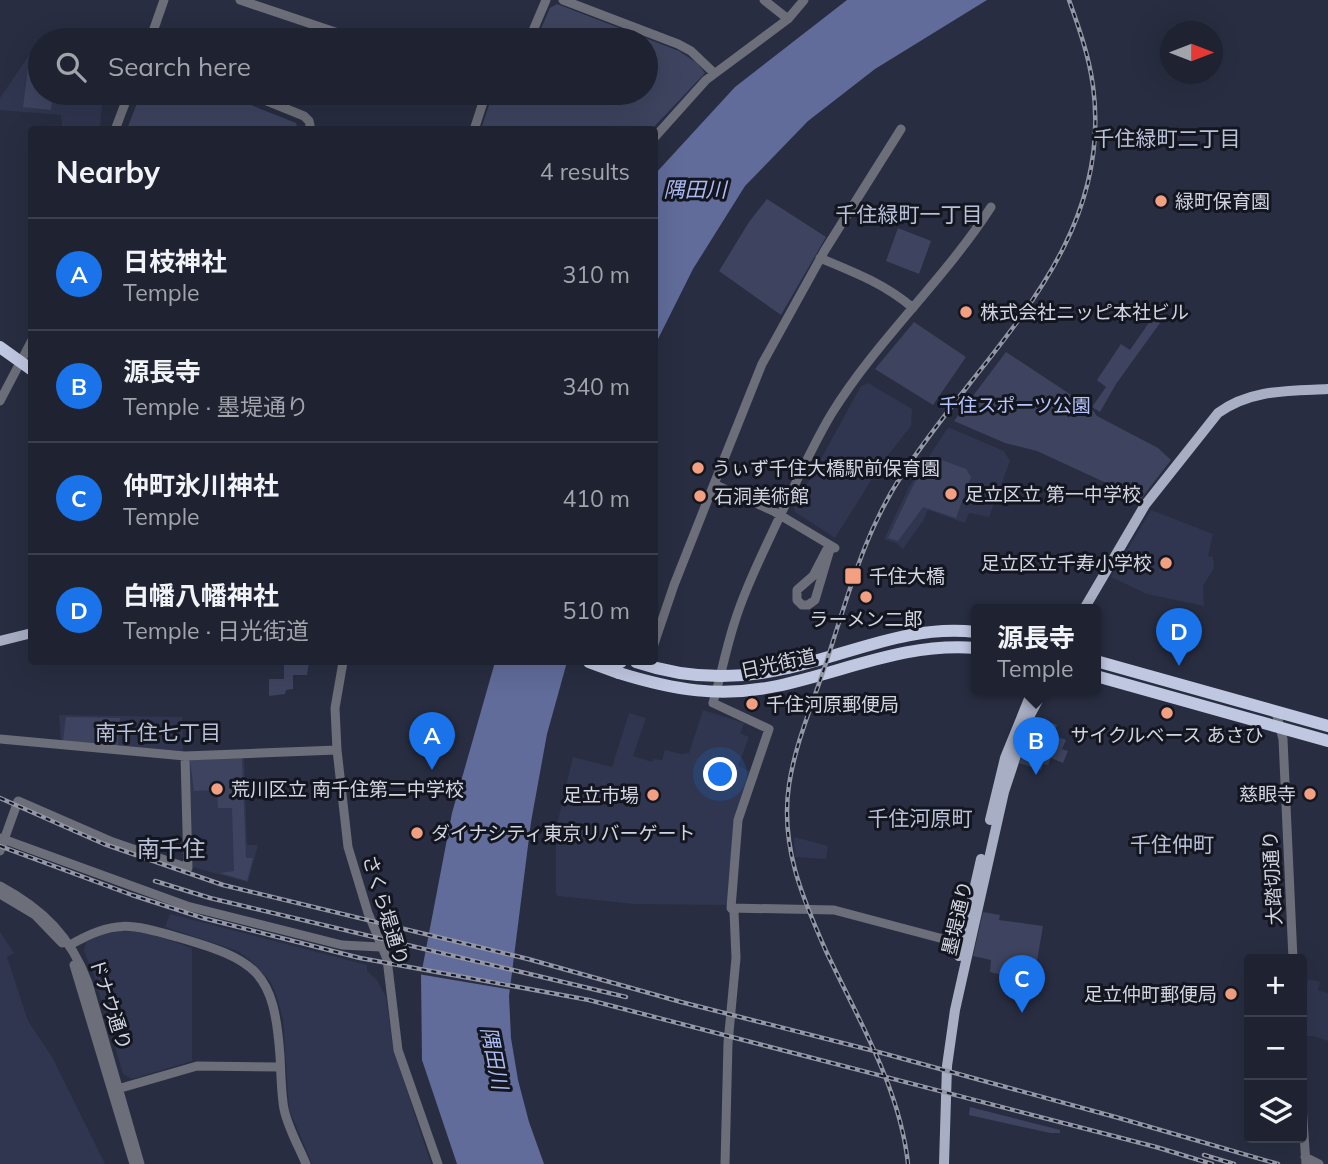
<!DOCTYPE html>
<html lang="en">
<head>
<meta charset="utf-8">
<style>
  :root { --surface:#1e2231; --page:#2b2f3d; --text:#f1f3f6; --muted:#a1a4ab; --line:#3c3f4d; --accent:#1a73e8 }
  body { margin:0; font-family:Mulish,"Noto Sans JP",sans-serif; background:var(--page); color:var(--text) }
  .controls { position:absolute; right:21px; bottom:21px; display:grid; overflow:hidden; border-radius:7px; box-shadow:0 7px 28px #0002 }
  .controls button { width:63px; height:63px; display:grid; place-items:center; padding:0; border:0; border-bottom:2px solid var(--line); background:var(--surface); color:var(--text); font:35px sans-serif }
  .compass { position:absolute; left:1160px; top:21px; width:63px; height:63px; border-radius:50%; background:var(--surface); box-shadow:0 7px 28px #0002; rotate:90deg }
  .you { position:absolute; left:721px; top:775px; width:24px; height:24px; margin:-18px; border:5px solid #fff; border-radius:50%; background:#1a73e8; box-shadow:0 0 0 10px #1a73e833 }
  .badge { display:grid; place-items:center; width:46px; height:46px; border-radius:50%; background:var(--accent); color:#fff; font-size:23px; font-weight:700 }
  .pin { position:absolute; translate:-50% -58px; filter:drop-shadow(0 2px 4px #0008) }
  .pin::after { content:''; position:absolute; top:37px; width:24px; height:21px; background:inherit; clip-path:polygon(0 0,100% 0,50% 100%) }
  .popup { position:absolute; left:971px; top:604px; width:130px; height:91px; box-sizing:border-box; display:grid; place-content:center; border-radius:7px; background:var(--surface); filter:drop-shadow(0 2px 5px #0005); font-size:23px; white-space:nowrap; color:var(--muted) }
  .popup b { font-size:26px; color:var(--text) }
  .popup::after { content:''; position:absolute; left:50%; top:100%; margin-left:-14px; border:14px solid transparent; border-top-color:var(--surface) }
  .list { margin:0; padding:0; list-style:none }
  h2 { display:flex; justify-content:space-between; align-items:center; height:91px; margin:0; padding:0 28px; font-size:30px }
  h2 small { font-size:23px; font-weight:400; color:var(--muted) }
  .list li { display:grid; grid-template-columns:46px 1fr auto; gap:21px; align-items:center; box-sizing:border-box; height:112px; padding:0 28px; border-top:2px solid var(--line) }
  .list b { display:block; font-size:26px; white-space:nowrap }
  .list p { margin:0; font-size:23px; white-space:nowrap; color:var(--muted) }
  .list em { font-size:23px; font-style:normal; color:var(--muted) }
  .icon { flex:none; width:38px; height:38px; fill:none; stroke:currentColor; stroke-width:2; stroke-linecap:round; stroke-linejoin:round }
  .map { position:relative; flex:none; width:1328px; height:1164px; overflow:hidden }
  .search { position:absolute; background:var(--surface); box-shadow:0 7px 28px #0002; left:28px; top:28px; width:630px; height:77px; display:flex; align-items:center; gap:18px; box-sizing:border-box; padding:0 24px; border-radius:38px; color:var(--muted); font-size:26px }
  .panel { position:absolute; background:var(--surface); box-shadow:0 7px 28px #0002; left:28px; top:126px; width:630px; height:539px; border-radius:7px }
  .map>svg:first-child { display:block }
  .built { fill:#30364f }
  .green { fill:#3e445f }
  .water { fill:#616c9a }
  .pier { fill:#282d41 }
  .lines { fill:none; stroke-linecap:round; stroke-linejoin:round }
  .minor { stroke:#6c6e79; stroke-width:9 }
  .major { stroke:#a8aec3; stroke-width:10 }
  .highway { stroke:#c0c7e1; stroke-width:12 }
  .rail-casing { stroke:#9296a6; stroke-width:4.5 }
  .rail { stroke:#14161f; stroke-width:2; stroke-dasharray:5; stroke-linecap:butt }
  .highway-bridge { stroke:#c0c7e1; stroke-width:12 }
  .poi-dot { fill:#f3a082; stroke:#14161f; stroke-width:2.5 }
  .labels { text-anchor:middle; stroke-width:6; stroke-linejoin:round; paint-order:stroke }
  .poi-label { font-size:19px; fill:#d1d4e1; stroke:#14161f; text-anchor:start }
  .park-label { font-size:19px; fill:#b7c5ff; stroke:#14161f }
  .street-label { font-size:19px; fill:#d1d4e1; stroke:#14161f }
  .neighbourhood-label { font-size:21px; fill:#b9c0d9; stroke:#14161f }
  .water-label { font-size:21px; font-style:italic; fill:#adbbf5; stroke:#14161f }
  .quarter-label { font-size:23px; fill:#b9c0d9; stroke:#14161f }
</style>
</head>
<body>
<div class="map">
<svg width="1328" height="1164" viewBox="0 0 1328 1164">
  <rect width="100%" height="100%" fill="#282d41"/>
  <path class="built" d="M40 50V93H103L100 129H62L61 115 0 110V98L32 51Z
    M868 383 912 409 911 426 882 463 835 538 795 512 794 508 861 386Z
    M950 428 1004 451 1010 461 989 517 969 513 965 523 928 510 923 521 903 549 896 543 884 539 909 487 947 429Z
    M1151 510 1213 534 1208 556 1213 557 1214 568 1203 586 1204 606 1147 594 1111 577Z
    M703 710 744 723 740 733 749 737 738 766 750 771 728 902 726 905 634 904 558 896 556 894V829L573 757 612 767 629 713 646 718 633 756 652 762 654 759 662 760 665 750 681 754 689 753Z
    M59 715 182 717 183 751 61 743Z
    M244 755 247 845H258L248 882 192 867 188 758Z
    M794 837 828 846 826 859 795 857Z
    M170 914 367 965V971L377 980 386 997 393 1048 431 1164H312L289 1109 283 1019 276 994 270 981 251 961 238 951 165 927Z
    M122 931 144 932 192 948V1061L132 1079 123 1074 95 979 84 951 86 942 103 934Z
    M0 932 14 953 7 957 28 1021 52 1057 105 1164H0Z
    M1308 979 1320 982 1318 990 1328 993V1041L1313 1036H1303L1302 985 1307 986Z"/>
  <path class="green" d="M557 4 679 51 697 63 705 73 652 129H481L493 93H646V40H536L550 8Z
    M36 53H40V93H53L51 110 23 107 29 61Z
    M141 93H226V95L296 123 298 129H127Z
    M767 199 826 237 781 315 719 271 749 222Z
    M898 228 931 241 919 274 886 261Z
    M1157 311 1165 316 1116 384 1100 412 1092 407 1106 387 1097 380 1121 344 1130 350Z
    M914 322 966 357 933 405 875 369Z
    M1006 352 1091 408 1097 416 1158 448 1171 460 1141 499 1037 451 1005 443 954 421Z
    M931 456 966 469 971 477 956 518 923 507 898 541 888 538 913 486Z
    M284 662H309L307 675H293V689L286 690 285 694 269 696V679H284Z
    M66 717 120 718 118 745 63 741Z
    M1044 720 1057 725 1053 735 1066 740 1062 749 1068 751 1063 763 1051 758 1048 765 1043 764 1041 770 1019 763 1035 722 1041 725Z
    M242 758 246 858H253L247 881 220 873 234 871 232 808H218L217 790 194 791 190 760Z
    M983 912 1000 915 999 920 1043 926 1037 961 1011 977 990 972 991 960 973 956Z
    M970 1107 1060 1130V1133H1050L969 1115Z"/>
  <path class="water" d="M847 0H987L875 69 808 121 745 186 693 269 655 345V174L735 87Z
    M495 662H567L547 734 531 822 509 996 511 1038 518 1080 529 1122 544 1164H457L422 1060 421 975 452 813Z"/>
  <path class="pier" d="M419 968 514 984 513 990 418 974Z"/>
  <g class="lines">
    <path class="minor" d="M240 0 359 40
      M563 0 678 44 691 51 714 73
      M764 0 788 19
      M150 40 164 0
      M529 40 546 0
      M247 93 304 116 309 121 311 130
      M115 130 129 93
      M474 130 486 93
      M654 138 706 80 788 19 804 0
      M820 258C854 272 885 284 913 308
      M0 401 32 340
      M714 484 762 364 825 250 901 129
      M831 546 815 600 808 605H802L797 600V590L813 576 827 549Z
      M654 644 674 585 714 484 773 511 835 548
      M343 662 335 708 337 750 348 847 368 913 387 959 398 1050 438 1164
      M1276 712 1283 739 1293 959
      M0 739 185 756 337 750
      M0 838 187 906 342 945 380 947
      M0 851 18 801 110 841 188 868 185 756
      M0 886C43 909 71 937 88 983L140 1164
      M0 894 35 915 62 943
      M731 908 834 910 966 945
      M70 945C114 919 131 924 177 937 257 960 274 971 280 1056 281 1073 281 1093 284 1109 288 1128 299 1147 306 1164
      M74 965 134 1164
      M114 1090 197 1066 280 1067
      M1302 1105 1306 1164
      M1305 1157 1319 1164
      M725 1164 728 1043 736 958 734 911 731 908 738 820 769 729 713 703C721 676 726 648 735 621 746 585 764 551 779 518 796 483 812 446 832 413 878 339 944 280 991 207"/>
    <path class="major" d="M1084 609 1145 505 1218 413C1251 389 1289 391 1328 389
      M0 641 32 633
      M990 820 1005 758 1033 689
      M959 956 981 859
      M944 1164 947 1066 955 1010 1004 792 1028 719 1044 689"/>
    <path class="highway" d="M0 347 32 370
      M1096 661 1328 726
      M613 662H621
      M636 662C683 678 734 680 783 669 849 655 908 624 976 632
      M619 673C674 690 720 698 777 686 844 672 906 642 976 648
      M1096 676 1328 741"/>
    <defs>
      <path id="rail" d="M0 798 104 844 223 885 528 959 681 1002 882 1053 1119 1118 1278 1164
        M0 846 132 895 203 918 360 958 589 1000 1156 1147 1212 1164
        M155 881 210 898 626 997
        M1204 1155 1234 1164
        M908 1164C900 1088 858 1019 826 951 802 897 780 845 789 785 795 744 813 703 826 663 847 599 864 532 902 475 982 351 1115 249 1093 86 1089 56 1079 28 1069 0"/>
    </defs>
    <use href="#rail" class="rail-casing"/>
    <use href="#rail" class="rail"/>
    <path class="highway-bridge" d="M589 662 619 673"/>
  </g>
  <g class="poi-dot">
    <circle cx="1161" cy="201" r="7"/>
    <circle cx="966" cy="312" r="7"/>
    <circle cx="698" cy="468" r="7"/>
    <circle cx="951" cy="494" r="7"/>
    <circle cx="700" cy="496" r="7"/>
    <circle cx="1166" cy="563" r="7"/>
    <rect x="844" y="567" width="18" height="18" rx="3.5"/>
    <circle cx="866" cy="597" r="7"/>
    <circle cx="752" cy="704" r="7"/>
    <circle cx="1167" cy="713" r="7"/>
    <circle cx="217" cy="789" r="7"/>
    <circle cx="1310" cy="794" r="7"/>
    <circle cx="653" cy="795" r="7"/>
    <circle cx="417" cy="833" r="7"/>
    <circle cx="1231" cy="994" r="7"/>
  </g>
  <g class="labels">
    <g class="poi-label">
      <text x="1175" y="208">緑町保育園</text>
      <text x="980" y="319">株式会社ニッピ本社ビル</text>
      <text x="712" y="475">うぃず千住大橋駅前保育園</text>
      <text x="965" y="501">足立区立 第一中学校</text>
      <text x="714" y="503">石洞美術館</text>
      <text x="1152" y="570" text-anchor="end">足立区立千寿小学校</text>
      <text x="869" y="583">千住大橋</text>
      <text x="866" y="626" text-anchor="middle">ラーメン二郎</text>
      <text x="766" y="711">千住河原郵便局</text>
      <text x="1167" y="742" text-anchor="middle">サイクルベース あさひ</text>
      <text x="231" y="796">荒川区立 南千住第二中学校</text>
      <text x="1296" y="801" text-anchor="end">慈眼寺</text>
      <text x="639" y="802" text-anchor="end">足立市場</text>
      <text x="431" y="840">ダイナシティ東京リバーゲート</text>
      <text x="1217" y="1001" text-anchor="end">足立仲町郵便局</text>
    </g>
    <g class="park-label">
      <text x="1015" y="412">千住スポーツ公園</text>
    </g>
    <g class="street-label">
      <text transform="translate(778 663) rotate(-12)" y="7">日光街道</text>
      <text transform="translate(1272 878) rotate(-93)" y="7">大踏切通り</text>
      <text transform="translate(386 910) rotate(73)" y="7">さくら堤通り</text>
      <text transform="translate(957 918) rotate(-77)" y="7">墨堤通り</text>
      <text transform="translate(111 1004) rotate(72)" y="7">ドナウ通り</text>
    </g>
    <g class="neighbourhood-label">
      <text x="1167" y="146">千住緑町二丁目</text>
      <text x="909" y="222">千住緑町一丁目</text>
      <text x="158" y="740">南千住七丁目</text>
      <text x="920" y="826">千住河原町</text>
      <text x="1172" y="852">千住仲町</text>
    </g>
    <g class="water-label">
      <text x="695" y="197">隅田川</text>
      <text transform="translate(494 1058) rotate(79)" y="7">隅田川</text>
    </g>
    <g class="quarter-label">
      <text x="171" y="857">南千住</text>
    </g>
  </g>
</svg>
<div class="controls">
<button>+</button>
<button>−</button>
<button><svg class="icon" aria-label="layers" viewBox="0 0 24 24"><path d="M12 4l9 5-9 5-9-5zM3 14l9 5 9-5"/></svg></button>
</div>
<svg class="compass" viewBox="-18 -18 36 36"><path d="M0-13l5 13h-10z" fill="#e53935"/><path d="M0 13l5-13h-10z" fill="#a1a4ab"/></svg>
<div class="you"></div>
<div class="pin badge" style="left:432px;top:770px">A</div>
<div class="pin badge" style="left:1036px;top:775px">B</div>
<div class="popup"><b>源長寺</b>Temple</div>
<div class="pin badge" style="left:1022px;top:1013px">C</div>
<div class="pin badge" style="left:1179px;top:666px">D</div>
<div class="search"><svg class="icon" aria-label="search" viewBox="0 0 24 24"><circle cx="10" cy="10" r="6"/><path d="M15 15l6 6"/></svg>Search here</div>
<section class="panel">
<h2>Nearby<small>4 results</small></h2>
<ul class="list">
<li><span class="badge">A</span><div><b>日枝神社</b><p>Temple</p></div><em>310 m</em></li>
<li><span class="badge">B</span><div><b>源長寺</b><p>Temple · 墨堤通り</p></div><em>340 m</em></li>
<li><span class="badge">C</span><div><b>仲町氷川神社</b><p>Temple</p></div><em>410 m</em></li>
<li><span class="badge">D</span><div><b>白幡八幡神社</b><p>Temple · 日光街道</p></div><em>510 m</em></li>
</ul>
</section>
</div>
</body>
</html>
